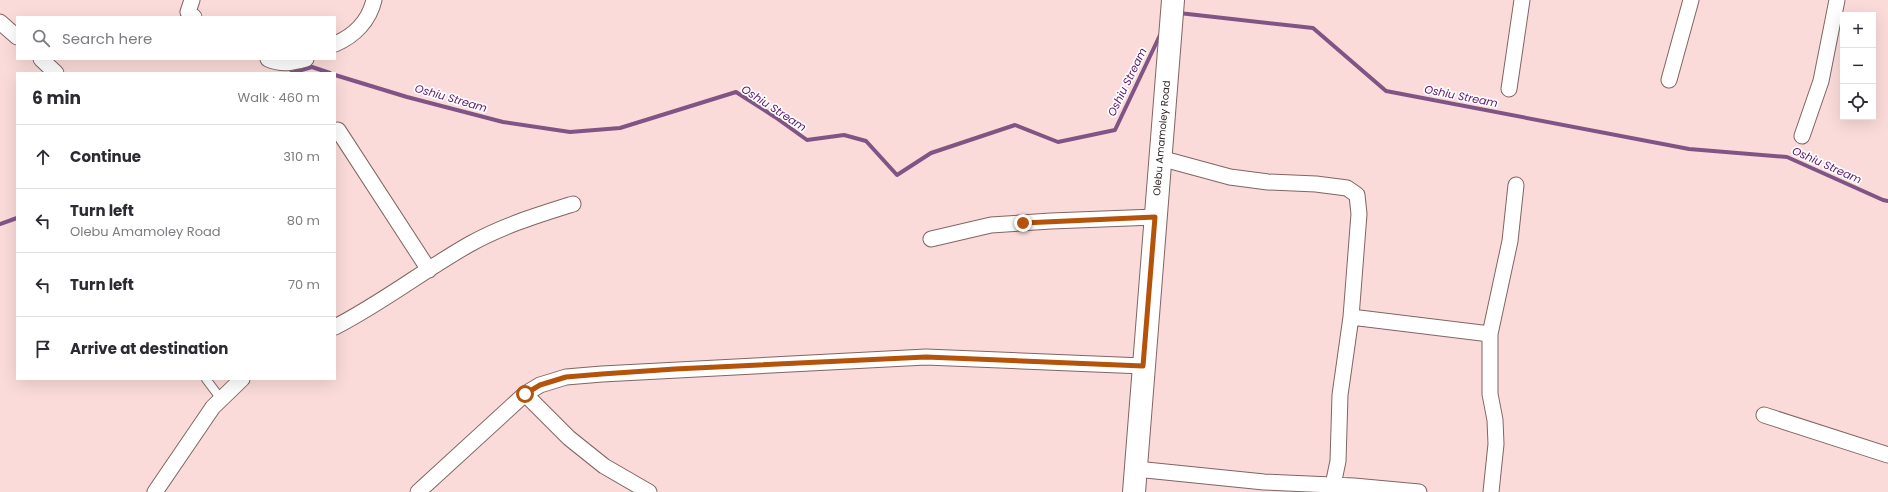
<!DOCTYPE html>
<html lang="en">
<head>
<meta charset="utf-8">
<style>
  :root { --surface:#fff; --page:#f7f7f7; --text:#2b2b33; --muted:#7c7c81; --line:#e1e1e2 }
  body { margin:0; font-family:Poppins,sans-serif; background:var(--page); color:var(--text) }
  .controls { position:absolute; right:12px; top:12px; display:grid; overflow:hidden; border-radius:0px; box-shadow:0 4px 16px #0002 }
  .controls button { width:36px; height:36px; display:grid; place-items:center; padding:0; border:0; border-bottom:1px solid var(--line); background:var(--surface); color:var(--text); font:20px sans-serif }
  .stop { position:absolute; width:12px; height:12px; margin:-9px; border:3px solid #b45309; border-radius:50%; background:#fff }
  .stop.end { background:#b45309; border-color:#fff; box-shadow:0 1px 4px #0008 }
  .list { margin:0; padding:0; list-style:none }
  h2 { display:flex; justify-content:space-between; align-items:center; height:52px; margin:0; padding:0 16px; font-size:17px }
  h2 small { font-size:13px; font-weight:400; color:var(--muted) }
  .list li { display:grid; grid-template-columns:26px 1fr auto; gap:12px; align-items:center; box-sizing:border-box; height:64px; padding:0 16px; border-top:1px solid var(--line) }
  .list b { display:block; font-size:15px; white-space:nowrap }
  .list p { margin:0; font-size:13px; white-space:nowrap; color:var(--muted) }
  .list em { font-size:13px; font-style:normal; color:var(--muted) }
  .icon { flex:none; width:22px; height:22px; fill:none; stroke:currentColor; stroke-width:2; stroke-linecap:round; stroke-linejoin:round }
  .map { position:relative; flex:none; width:1888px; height:492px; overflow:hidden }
  .search { position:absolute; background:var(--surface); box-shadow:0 4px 16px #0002; left:16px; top:16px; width:320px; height:44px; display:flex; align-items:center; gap:10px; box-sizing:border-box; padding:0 14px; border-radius:0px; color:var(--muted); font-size:15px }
  .panel { position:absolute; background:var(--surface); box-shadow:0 4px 16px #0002; left:16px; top:72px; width:320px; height:308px; border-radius:0px }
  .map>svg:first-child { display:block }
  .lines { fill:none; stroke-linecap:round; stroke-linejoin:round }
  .stream { stroke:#805586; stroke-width:4 }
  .lane-casing { stroke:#806564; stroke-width:10 }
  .street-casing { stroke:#806564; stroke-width:17 }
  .secondary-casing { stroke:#806564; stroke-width:24 }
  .lane { stroke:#fff; stroke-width:8 }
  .street { stroke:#fff; stroke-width:15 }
  .secondary { stroke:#fff; stroke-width:22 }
  .route { stroke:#b45309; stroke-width:5 }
  .labels { text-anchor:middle; stroke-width:3.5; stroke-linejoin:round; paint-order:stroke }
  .street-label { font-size:10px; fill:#281e1d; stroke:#fff }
  .water-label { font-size:11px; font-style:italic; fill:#5f176e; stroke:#fff }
</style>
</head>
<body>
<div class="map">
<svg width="1888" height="492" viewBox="0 0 1888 492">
  <rect width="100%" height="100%" fill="#fadbd9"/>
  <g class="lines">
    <path class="stream" d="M1179 13 1313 28 1386 91 1689 149 1787 157 1883 200 1888 201
      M291 73 312 67 330 73
      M335 75 407 97 503 122 570 132 620 128 736 92 775 117 807 140 844 135 866 141 897 175 931 153 1015 125 1058 142 1115 130 1161 33
      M0 224 17 218"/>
    <defs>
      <path id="lane" d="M206 379 221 399"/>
      <path id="street" d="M192 0 188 12 194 17
        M0 22 17 37
        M335 44C354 36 369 21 374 0
        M41 59 56 73
        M268 59C282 65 291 63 306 59
        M1669 80 1691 0
        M1509 89 1522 0
        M338 130 429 270
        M1802 136 1821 81 1837 0
        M1160 158 1230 177 1268 182 1316 184 1347 188 1357 195 1359 214 1351 317 1340 395 1338 461 1333 485
        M931 239 991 225 1051 221 1155 217
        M1351 317 1490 334
        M335 327C382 303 424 270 470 244 502 226 538 215 573 204
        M525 394 569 438 604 466 649 492
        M1764 415 1888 455
        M1136 469 1264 482 1354 486 1419 492
        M155 492 213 407 242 379
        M418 492 525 394 540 385 566 377 602 374 926 357 1143 366
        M1491 492 1496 444 1495 420 1490 394V334L1510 241 1516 185"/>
      <path id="secondary" d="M1134 492 1173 0"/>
    </defs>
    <use href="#lane" class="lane-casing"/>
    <use href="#street" class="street-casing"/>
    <use href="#secondary" class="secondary-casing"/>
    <use href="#lane" class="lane"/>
    <use href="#street" class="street"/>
    <use href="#secondary" class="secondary"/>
  </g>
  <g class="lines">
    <path class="route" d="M525 394 540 385 566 377 602 374 675 369 926 357 1143 366 1155 217 1023 223"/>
  </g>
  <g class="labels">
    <g class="street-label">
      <text transform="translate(1161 138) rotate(-85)" y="4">Olebu Amamoley Road</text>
    </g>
    <g class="water-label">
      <text transform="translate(1127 82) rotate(-64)" y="4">Oshiu Stream</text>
      <text transform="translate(1461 96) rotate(11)" y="4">Oshiu Stream</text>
      <text transform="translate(451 98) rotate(16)" y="4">Oshiu Stream</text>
      <text transform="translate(774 108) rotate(33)" y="4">Oshiu Stream</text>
      <text transform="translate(1827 165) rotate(24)" y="4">Oshiu Stream</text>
    </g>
  </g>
</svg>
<div class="controls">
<button>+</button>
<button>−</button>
<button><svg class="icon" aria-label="locate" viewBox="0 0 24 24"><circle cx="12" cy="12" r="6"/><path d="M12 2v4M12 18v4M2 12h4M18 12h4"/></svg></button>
</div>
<div class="stop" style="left:525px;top:394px"></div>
<div class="stop end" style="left:1023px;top:223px"></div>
<div class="search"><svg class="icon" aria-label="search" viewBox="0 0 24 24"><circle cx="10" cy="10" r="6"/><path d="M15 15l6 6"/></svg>Search here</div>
<section class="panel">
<h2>6 min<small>Walk · 460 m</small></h2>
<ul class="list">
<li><svg class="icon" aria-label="ahead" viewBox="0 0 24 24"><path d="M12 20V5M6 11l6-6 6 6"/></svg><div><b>Continue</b></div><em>310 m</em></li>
<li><svg class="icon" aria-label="left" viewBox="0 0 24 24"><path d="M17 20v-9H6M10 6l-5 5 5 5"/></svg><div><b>Turn left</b><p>Olebu Amamoley Road</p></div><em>80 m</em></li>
<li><svg class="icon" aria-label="left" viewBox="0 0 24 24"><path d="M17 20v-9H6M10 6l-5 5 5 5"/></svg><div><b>Turn left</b></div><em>70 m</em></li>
<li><svg class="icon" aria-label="arrive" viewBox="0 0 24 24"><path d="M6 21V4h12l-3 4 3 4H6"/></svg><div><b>Arrive at destination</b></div></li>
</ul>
</section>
</div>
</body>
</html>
